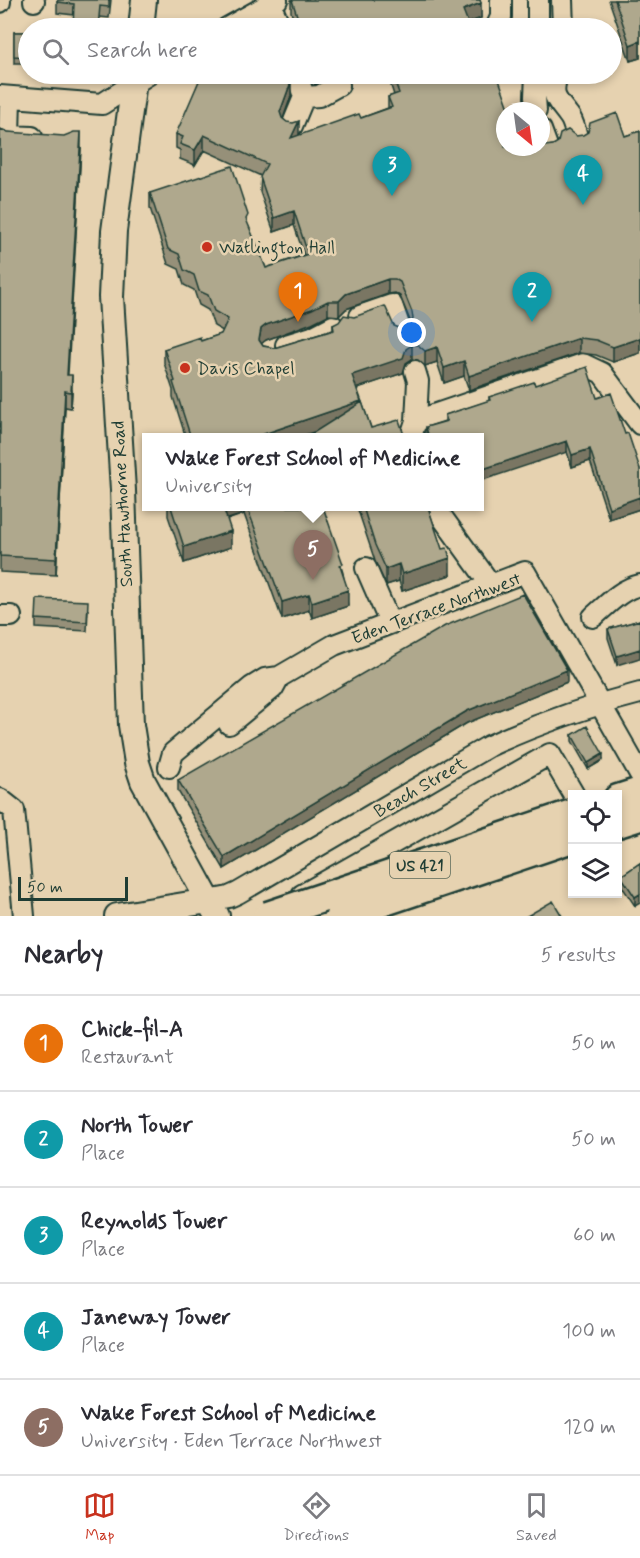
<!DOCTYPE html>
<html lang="en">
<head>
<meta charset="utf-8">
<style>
  :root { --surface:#fff; --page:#f2f2f3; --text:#2b2b33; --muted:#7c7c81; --line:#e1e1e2; --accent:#c8321e }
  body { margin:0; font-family:Mynerve,sans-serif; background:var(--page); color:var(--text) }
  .controls { position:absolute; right:18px; bottom:18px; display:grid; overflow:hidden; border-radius:0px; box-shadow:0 3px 9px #0003 }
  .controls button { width:54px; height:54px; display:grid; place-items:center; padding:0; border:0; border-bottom:2px solid var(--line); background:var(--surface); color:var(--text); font:30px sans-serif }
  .compass { position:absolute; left:496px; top:102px; width:54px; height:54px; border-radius:50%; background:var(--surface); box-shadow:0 3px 9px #0003; rotate:151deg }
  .scale { position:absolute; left:18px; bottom:15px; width:110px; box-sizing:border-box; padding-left:6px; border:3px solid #1f3d34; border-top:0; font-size:16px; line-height:21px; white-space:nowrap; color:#1f3d34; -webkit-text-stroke:4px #e6d2b0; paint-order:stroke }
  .you { position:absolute; left:412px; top:333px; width:21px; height:21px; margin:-15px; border:4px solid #fff; border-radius:50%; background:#1a73e8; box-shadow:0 0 0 9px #1a73e833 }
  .badge { display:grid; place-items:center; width:39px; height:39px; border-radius:50%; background:var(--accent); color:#fff; font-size:20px; font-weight:700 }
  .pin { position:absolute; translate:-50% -50px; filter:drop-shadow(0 2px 3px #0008) }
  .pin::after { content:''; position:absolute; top:32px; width:21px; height:18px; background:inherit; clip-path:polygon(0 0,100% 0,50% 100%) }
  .popup { position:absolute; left:142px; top:433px; width:342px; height:78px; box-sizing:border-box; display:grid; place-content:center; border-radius:0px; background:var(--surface); filter:drop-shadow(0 2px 4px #0005); font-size:20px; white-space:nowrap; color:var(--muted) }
  .popup b { font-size:22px; color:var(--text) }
  .popup::after { content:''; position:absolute; left:50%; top:100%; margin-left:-12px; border:12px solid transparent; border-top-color:var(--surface) }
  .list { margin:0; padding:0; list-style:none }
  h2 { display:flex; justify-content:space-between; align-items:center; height:78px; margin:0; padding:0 24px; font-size:26px }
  h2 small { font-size:20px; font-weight:400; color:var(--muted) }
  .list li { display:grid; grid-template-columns:39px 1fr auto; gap:18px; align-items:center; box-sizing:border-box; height:96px; padding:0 24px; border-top:2px solid var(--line) }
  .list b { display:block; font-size:22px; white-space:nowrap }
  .list p { margin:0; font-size:20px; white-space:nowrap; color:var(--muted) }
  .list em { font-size:20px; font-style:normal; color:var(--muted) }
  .icon { flex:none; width:33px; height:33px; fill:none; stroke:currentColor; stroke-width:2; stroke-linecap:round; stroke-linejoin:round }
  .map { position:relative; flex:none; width:640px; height:916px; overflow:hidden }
  .search { position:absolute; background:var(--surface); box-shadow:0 3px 9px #0003; left:18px; right:18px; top:18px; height:66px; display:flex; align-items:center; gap:15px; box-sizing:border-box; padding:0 21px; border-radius:33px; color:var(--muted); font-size:22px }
  .sheet { height:558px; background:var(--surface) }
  nav { display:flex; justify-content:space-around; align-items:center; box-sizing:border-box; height:84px; border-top:2px solid var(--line); background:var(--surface); font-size:16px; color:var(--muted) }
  nav a { display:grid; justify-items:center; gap:3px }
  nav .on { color:var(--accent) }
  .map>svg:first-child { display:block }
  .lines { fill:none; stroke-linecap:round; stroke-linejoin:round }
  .minor-casing { stroke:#1f3d34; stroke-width:24 }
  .major-casing { stroke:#1f3d34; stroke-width:28 }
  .highway-casing { stroke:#1f3d34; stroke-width:33 }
  .minor { stroke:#e6d2b0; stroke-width:20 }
  .major { stroke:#e6d2b0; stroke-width:24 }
  .highway { stroke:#e6d2b0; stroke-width:28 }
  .highway-bridge-casing { stroke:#1f3d34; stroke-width:33; stroke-linecap:butt }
  .highway-bridge { stroke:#e6d2b0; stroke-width:28 }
  .wall { fill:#969079; stroke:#1f3d34; stroke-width:1.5; fill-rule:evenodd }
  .shaded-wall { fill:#7a7663; stroke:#1f3d34; stroke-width:1.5 }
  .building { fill:#afa88d; stroke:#1f3d34; stroke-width:1.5; fill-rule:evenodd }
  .poi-dot { fill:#c8321e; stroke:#e6d2b0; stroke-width:2 }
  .labels { text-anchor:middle; stroke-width:5; stroke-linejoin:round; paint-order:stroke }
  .shield { fill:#e6d2b0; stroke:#5b6a59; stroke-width:1.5 }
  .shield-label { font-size:16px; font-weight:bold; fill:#1f3d34 }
  .poi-label { font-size:18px; fill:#1f3d34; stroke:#e6d2b0; text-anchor:start }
  .street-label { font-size:18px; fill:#1f3d34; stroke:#e6d2b0 }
</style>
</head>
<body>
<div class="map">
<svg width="640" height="916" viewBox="0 0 640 916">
  <rect width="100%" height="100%" fill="#e6d2b0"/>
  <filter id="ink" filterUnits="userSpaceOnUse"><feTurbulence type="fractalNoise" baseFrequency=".0167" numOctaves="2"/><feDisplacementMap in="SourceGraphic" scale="12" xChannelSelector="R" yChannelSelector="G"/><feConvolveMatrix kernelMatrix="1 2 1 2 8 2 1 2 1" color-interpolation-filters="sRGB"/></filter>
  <g filter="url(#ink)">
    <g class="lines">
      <defs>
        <path id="minor" d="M538 0V28
          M562 0 563 28
          M34 1V0
          M0 2V0
          M270 4 281 28
          M227 28 277 0
          M496 28 501 17V0
          M536 74 535 97 536 111
          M557 74C551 98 555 97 569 116 574 122 575 132 578 139
          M0 96 102 104 149 74
          M10 97 9 136 32 137
          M304 97 319 96 339 85
          M292 126 304 97 297 74
          M541 130 548 149
          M360 316 392 305 401 331
          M286 345 312 337 333 326
          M415 371 418 381 416 421
          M414 438 412 433 416 421 583 364 602 373 640 424
          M434 506 491 585
          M366 568 390 623
          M0 616H11
          M593 617C607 605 621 589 640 585
          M229 724 273 688 279 677
          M169 767 173 753 252 687 265 679 279 677 334 645 525 572 640 774
          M0 799 14 810 24 916
          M302 895 550 754 574 795
          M208 901 229 897 238 893 489 746C539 723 586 707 640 693"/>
        <path id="major" d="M141 28 144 0
          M135 74 114 231 111 297 123 490 131 725 137 763 143 781 217 916
          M117 916 208 901"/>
        <path id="highway" d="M618 799 640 792
          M618 823 640 816"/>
      </defs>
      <use href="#minor" class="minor-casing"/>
      <use href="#major" class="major-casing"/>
      <use href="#highway" class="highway-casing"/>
      <use href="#minor" class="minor"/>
      <use href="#major" class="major"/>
      <use href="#highway" class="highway"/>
      <defs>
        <path id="highway-bridge" d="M268 916 572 814
          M340 916 572 838"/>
      </defs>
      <use href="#highway-bridge" class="highway-bridge-casing"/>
      <use href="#highway-bridge" class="highway-bridge"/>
    </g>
    <path class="wall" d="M111 0 109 18 100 17 99 28H73L74 15 57 13V2Z
      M291 0H480L481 18 468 23 470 28H296L291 12Z
      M609 0H640V58L630 61Z
      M14 32H28V63H14Z
      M312 74H331L324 76 322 81 315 84Z
      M389 74H392L505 147 514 148 519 152 553 145 576 136H625L640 131V353L613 362 596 355 579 353 469 390 464 376 444 383 437 362 425 366 418 360 412 359 406 363 403 373 357 388 371 428 405 438 315 431 296 438H186L173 397V390L164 363V349L201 341 221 334 223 331 214 326 208 310 199 305 194 290 184 285 179 269 168 264 150 208V193L248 225 266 268 304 255 294 225 274 232 260 192 261 176 204 150 195 165 180 159V150L176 148V134L291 96 283 119 299 136 361 118 388 108V97L394 95 389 80ZM395 293 400 296 411 323 410 325 399 328 394 326 333 325V330L274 348 263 346 261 343 266 340 312 323 328 315 339 316 346 309 388 294Z
      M0 129 8 132 81 148 67 375 72 391 71 408 65 407 56 575 0 572Z
      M535 385 597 398 625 434 640 469V509L609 519 590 461 572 467 567 452 480 438H426V427L445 421V415L489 401V397Z
      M168 507H323L343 573 348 606 312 618 309 610 282 619 244 514 227 520 231 547 184 563 168 516Z
      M357 507H428L450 575 402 591 399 581 386 585 375 561Z
      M88 610 87 631 36 628V619Z
      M640 620 617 665 608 638V629Z
      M567 682 467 723 224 869 178 791V780Z
      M572 735 603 760 588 769 572 741Z
      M640 863 635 906 621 885V876Z"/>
    <path class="shaded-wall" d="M481 3V18L463 25V10Z
      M640 41V58L630 61V45Z
      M315 74H331L324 76 322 81 315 84Z
      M291 82V96L280 127V112Z
      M299 121V136L291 138Z
      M81 132V148L67 391V375Z
      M204 135V150L195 165V150Z
      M294 211V225L274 232V218Z
      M388 279V294L346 309 339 316V301L346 294Z
      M328 301V315L312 323 266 340 261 344 259 340 261 329 266 325Z
      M579 338V353L469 390V376Z
      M640 338V353L613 362V347Z
      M412 345V359L406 363 403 373 352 390V375Z
      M437 347V362L425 366V351Z
      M464 361V376L444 383V368Z
      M72 375V391L71 408V392Z
      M65 391V407L56 575V559Z
      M361 401V416L296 438H252Z
      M567 441V452L480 481V470Z
      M590 449V461L572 467V455Z
      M640 497V509L609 519V508Z
      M222 507H244V514L222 521Z
      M231 531V547L184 563V547Z
      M450 558V575L402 591V574Z
      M399 564V581L386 585V569Z
      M348 590V606L312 618V602Z
      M309 594V610L282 619V602Z
      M640 649V658L617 665V656Z
      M567 670V682L467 723 224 869V857L467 711Z
      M603 754V760L588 769V763Z
      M640 894V903L635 906V897Z"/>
    <path class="building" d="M58 0H109V7L100 6 98 28H64H73L74 4 57 2Z
      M292 0H480L481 3 463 10 470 28H301Z
      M615 0H640V41L630 45Z
      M14 32H28V57L14 56Z
      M202 74H273L291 82 280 112 282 118 287 122 293 123 299 121 291 138 359 114 361 118 392 107 388 97 399 93 392 74H497L510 111H505V147H513L519 152 530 150 532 147H541V143L545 146 553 145 558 142 560 134 568 130 576 136 583 135 588 132 590 123 617 113 625 136 640 131V338L613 347 596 340 579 338 469 376 464 361 444 368 437 347 425 351 418 345H412L406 349 403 358 352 375 361 401 252 438H191L173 382 175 381 164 349 200 337 201 341 221 334 228 319 214 311 208 295 199 291 194 275 184 270 179 254 168 249 150 193 232 166 248 215 246 219 266 268 308 254 294 211 274 218 260 177 267 164 204 135 195 150 180 144 183 137 176 134ZM388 279H395L400 282 412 312 413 319 410 325 399 328 394 326 385 306 354 317 344 315 339 322 333 325 334 330 274 348 263 346 259 340 261 329 266 325 312 309 328 301H339L346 294Z
      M0 129 8 132 64 136 74 132H81L67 375H72L71 392 65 391 56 559 0 556Z
      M587 367 597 398 611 393 625 434 628 433 640 469V497L609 508 590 449 572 455 567 441 480 470V438H429L426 427 447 421 445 415 490 400 489 397 534 382 535 385Z
      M362 402 371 428 399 420 405 438H305Z
      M171 507H223L231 531 184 547Z
      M247 507H323L343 564 340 566 348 590 312 602 309 594 282 602Z
      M363 507H428L442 549 447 548 450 558 402 574 399 564 386 569 375 545Z
      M523 594 567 670 467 711 224 857 178 780 445 626Z
      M37 599 88 601 87 622 36 619Z
      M640 620V649L617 656 608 629Z
      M587 726 603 754 588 763 572 735Z
      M640 863V894L635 897 621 876Z
      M553 901 562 916H527Z"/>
  </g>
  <g class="poi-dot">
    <circle cx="207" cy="247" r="6"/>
    <circle cx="185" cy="368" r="6"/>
  </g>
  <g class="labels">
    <rect class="shield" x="390" y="852" width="60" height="26" rx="4.5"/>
    <g class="shield-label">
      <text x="420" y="871">US 421</text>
    </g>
    <g class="poi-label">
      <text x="219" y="253">Watlington Hall</text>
      <text x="197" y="374">Davis Chapel</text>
    </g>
    <g class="street-label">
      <text transform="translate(122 504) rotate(-93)" y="6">South Hawthorne Road</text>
      <text transform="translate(436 608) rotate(-20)" y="6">Eden Terrace Northwest</text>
      <text transform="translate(420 787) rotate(-30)" y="6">Beach Street</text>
    </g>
  </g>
</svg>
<div class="controls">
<button><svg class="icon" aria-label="locate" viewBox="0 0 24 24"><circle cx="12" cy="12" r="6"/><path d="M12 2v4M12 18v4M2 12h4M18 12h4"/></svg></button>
<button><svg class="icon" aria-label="layers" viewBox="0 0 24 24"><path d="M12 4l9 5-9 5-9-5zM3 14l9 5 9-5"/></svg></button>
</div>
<svg class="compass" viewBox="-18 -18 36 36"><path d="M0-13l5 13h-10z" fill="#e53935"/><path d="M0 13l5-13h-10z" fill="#7c7c81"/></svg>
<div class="scale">50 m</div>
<div class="you"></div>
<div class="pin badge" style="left:298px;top:322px;background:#e8710a">1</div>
<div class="pin badge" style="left:532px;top:322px;background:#0f9aa8">2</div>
<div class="pin badge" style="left:392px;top:196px;background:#0f9aa8">3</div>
<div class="pin badge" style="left:583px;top:205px;background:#0f9aa8">4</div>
<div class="pin badge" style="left:313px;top:580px;background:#8d6e63">5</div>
<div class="popup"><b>Wake Forest School of Medicine</b>University</div>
<div class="search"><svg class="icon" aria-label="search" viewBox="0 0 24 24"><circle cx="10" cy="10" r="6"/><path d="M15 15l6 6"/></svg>Search here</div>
</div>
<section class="sheet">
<h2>Nearby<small>5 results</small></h2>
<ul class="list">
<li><span class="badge" style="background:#e8710a">1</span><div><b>Chick-fil-A</b><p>Restaurant</p></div><em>50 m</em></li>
<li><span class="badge" style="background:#0f9aa8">2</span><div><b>North Tower</b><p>Place</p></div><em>50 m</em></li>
<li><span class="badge" style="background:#0f9aa8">3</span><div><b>Reynolds Tower</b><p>Place</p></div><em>60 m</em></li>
<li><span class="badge" style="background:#0f9aa8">4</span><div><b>Janeway Tower</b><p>Place</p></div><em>100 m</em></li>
<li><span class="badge" style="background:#8d6e63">5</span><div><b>Wake Forest School of Medicine</b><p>University · Eden Terrace Northwest</p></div><em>120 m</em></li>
</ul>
</section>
<nav>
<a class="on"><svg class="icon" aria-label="map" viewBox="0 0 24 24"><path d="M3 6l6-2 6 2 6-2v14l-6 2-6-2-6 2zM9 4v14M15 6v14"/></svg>Map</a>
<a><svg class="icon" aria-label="directions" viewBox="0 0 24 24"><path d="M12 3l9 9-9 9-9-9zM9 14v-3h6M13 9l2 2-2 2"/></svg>Directions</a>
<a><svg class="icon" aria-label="saved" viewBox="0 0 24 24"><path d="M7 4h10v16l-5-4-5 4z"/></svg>Saved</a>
</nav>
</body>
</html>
